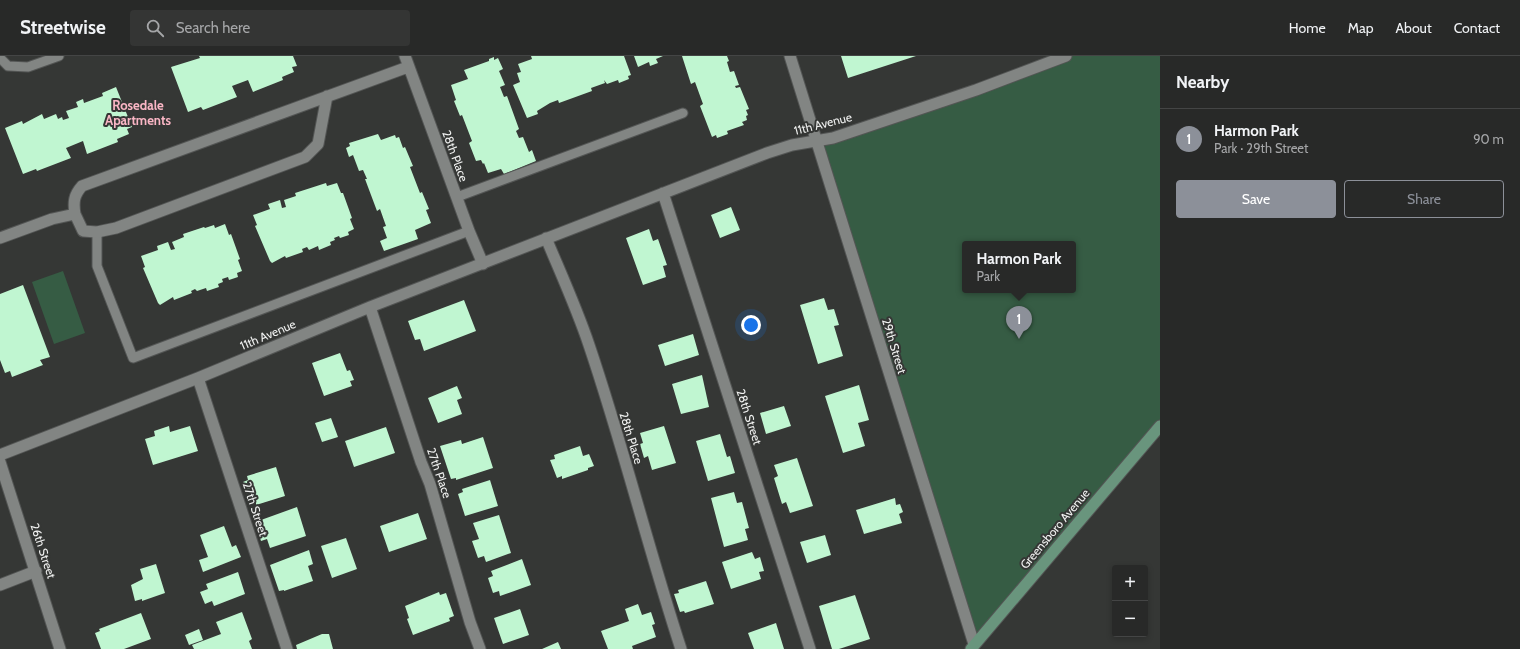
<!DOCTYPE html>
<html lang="en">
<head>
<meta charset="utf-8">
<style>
  :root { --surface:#282928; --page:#343534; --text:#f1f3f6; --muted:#a5a6a8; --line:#444545; --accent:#8c9099 }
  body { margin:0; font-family:Cabin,sans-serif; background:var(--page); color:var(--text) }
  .controls { position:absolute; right:12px; bottom:12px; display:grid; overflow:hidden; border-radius:4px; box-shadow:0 2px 6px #0003 }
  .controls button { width:36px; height:36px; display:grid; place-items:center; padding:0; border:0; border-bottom:1px solid var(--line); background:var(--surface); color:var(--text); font:20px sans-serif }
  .you { position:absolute; left:751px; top:269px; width:14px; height:14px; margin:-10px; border:3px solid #fff; border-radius:50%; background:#1a73e8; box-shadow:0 0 0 6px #1a73e833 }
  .badge { display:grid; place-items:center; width:26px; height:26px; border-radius:50%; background:var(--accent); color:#fff; font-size:13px; font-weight:700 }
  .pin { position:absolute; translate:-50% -33px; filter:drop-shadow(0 1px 2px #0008) }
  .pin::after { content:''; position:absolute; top:21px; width:14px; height:12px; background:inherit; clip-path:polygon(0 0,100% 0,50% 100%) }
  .popup { position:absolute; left:962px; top:185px; width:114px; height:52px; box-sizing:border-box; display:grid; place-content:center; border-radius:4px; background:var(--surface); filter:drop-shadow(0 1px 3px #0005); font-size:13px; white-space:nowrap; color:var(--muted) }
  .popup b { font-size:15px; color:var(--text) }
  .popup::after { content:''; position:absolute; left:50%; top:100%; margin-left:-8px; border:8px solid transparent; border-top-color:var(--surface) }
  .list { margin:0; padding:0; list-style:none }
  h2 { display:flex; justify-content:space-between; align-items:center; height:52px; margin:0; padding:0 16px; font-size:17px }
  h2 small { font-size:13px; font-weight:400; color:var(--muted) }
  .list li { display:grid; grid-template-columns:26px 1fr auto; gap:12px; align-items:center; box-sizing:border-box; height:60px; padding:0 16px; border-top:1px solid var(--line) }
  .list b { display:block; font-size:15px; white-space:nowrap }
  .list p { margin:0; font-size:13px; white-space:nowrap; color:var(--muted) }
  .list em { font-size:13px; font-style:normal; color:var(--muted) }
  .actions { display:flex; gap:8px; padding:12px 16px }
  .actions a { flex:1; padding:9px 0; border:1px solid var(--accent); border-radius:4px; text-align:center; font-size:14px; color:var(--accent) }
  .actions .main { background:var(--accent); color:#fff }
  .icon { flex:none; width:22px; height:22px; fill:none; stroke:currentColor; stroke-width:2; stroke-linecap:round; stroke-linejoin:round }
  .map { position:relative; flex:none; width:1160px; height:593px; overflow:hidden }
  header { display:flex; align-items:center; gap:24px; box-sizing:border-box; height:56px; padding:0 20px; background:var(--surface); border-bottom:1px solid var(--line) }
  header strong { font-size:19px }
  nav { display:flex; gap:22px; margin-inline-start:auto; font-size:14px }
  .search { width:280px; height:36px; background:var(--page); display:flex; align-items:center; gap:10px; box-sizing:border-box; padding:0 14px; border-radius:4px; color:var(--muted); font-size:15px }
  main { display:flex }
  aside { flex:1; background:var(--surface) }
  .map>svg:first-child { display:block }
  .green { fill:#365c44; fill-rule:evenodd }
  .building { fill:#c0f6d1 }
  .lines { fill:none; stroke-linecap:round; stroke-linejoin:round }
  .service-casing { stroke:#535554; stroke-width:11 }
  .minor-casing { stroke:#535554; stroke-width:13 }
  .secondary-casing { stroke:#535554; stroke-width:13 }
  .service { stroke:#828583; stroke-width:9 }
  .minor { stroke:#828583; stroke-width:11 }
  .secondary { stroke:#69957d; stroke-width:11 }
  .labels { text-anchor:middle; stroke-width:4; stroke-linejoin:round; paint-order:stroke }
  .street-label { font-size:12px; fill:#f0f1f0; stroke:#353735 }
  .neighbourhood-label { font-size:13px; font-weight:bold; fill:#fab6c5; stroke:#353735 }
</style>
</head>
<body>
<header>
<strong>Streetwise</strong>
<div class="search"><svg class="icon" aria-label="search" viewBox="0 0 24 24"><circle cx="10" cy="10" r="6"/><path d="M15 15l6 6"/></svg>Search here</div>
<nav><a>Home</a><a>Map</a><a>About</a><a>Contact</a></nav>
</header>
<main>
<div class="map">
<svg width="1160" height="593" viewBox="0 0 1160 593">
  <rect width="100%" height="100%" fill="#353735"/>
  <path class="green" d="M1066 0H1160V371L974 588 816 84ZM965 188H1073V234H965Z
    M63 215 85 277 54 288 32 226Z"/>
  <path class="building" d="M199 0H293L297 10 292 11 294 16 282 21 283 24 253 36 248 24 232 30 237 41 203 54 201 51 188 56 171 11 200 2Z
    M531 0H624L631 19 628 20 629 23 619 27 618 24 607 28 604 24 605 27 591 32 592 35 559 47 558 44 550 47 537 55 538 58 527 62 513 29 520 26 517 17 521 16 518 8 532 3Z
    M634 0H663L656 3 658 7 650 10 649 6 638 11Z
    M682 0H727L729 5 727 6 730 16 734 15 739 29 735 30 736 32 740 31 749 53 746 54 748 59 746 60 747 64 742 66 744 69 727 75 728 78 717 82 716 79 712 81 700 50 703 48 695 26 691 28Z
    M841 0H916L848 22Z
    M494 1V4L498 2 503 13 499 15 505 29 500 31 504 41 507 40 519 73 516 75 519 82 523 81 529 96 532 94 536 105 504 118 501 113 488 117 484 107 483 108 481 104 476 105 469 87 472 85 462 59 460 60 454 45 456 44 451 29 468 23 464 14 489 5V3Z
    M116 31 132 71 127 73 129 78 117 83 118 86 87 98 83 85 66 92 71 102 37 115 36 113 23 118 5 72 22 65 23 68 42 58 44 63 56 58 58 63 62 61 63 64 69 62 66 55 78 51 76 46 83 43 84 47 103 40 102 37Z
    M378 78 381 84 395 79 396 82 399 81 403 92 405 91 413 110 410 111 420 137 422 136 429 153 426 154 431 167 415 174 418 183 384 195 380 185 387 182 383 171 386 170 380 153 377 155 365 123H367L363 114 359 115 353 99 349 101 346 92 350 90 349 87Z
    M326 127 327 130 337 127 341 137H343L352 162 350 163 354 173 348 176 349 179 340 182 339 180 334 182 335 184 330 186 331 189 319 194 318 190 309 194 307 191 302 193 303 196 286 202 285 200 272 207 270 205 255 170 257 169 253 159 270 153 268 148 280 144 282 152 286 151 284 144 296 140 295 137Z
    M731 151 740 174 720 182 711 159Z
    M225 168 229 179 231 178 240 203 238 204 242 215 237 217 238 221 229 224 228 221 222 223 223 226 218 228 219 231 207 235 206 232 197 235 195 233 191 235 192 237 174 244 173 241 160 249 158 247 143 212 145 211 141 200 158 194 157 190 168 186 171 194 175 193 172 186 184 181 183 178 204 171 205 172 214 169 215 172Z
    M649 173 653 185 658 183 667 209 663 210 666 221 643 229 626 182Z
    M23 229 50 301 40 304 43 309 12 321 10 315 5 317 0 304V238Z
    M824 242 828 254 834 253 839 269 834 270 843 300 818 308 800 249Z
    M464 244 476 275 424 295 420 283 415 284 408 265Z
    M693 278 699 299 665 310 658 289Z
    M340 297 347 315 350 314 354 324 350 325 352 330 324 340 312 307Z
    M702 319 709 351 681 358 672 328Z
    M859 329 869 364 858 367 865 390 843 397 825 340Z
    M457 330 462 342 457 344 462 358 438 367 428 342Z
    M784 350 791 370 766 378 760 357Z
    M331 362 338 381 322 386 315 367Z
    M169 370 170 376 190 370 198 395 153 409 145 383 155 380 154 375Z
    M664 370 676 407 652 414 648 400 644 402 640 388 643 387 640 377Z
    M386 371 395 397 354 411 345 385Z
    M720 378 727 401 730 400 735 417 708 425 696 385Z
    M483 381 493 412 456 424V422L451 423 440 390 461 384 462 388Z
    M580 390 583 400 589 398 594 410 588 412V414L562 423V420L557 422 550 404 555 403 554 399Z
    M797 402 813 450 790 457 786 446 782 448 774 422 778 420 774 409Z
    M276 411 285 440 256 449V446L250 448 243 426 248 424 247 420Z
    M490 424 498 450 465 460 458 438 463 436 462 433Z
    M734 436 737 447 742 446 749 472 745 473 748 484 724 491 711 442Z
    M895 442 896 449 900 448 903 456 899 458 902 467 864 478 856 454Z
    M297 451 306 480 270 492 267 483 261 485 257 472 263 470 261 464Z
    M418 457 427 483 389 496 380 470Z
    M499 459 511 497 486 506 484 500 478 502 472 485 479 483 473 467Z
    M224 470 232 491 236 489 241 501 203 516 199 504 208 501 200 479Z
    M825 479 831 499 807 507 800 486Z
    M346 482 357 513 332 522 321 490Z
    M309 494 313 508 308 510 313 525 284 535V534L279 535 270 509Z
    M752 496 755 503 760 501 764 515 759 516 761 523 731 533 722 506Z
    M522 503 531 529 500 540 499 535 493 537 488 522 493 520 491 515Z
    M156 508 165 537 142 545V543L135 545 131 529 143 523 140 513Z
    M238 516 245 538 214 550 212 545 205 548 200 536 208 533 206 528Z
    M706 525 714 548 685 557 684 555 680 556 674 538 679 537 678 534Z
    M439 536 440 539 446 537 454 560 449 562 450 565 413 579 407 563 409 562 405 550Z
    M855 539 870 583 839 593H832L819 550Z
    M638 548 642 559 651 556 655 568 652 569 656 581 632 590 633 593H608L601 575 629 565 625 553Z
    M520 553 529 579 503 588 494 562Z
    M242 556 252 583 249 585 252 593H194L192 589 221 578 216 566Z
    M141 557 151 583 124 593H101L95 577 100 575 99 573Z
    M776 567 784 593H754L748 577Z
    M199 573 203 584 189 589 185 579Z
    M322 578H329L333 593H297L296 589Z
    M558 586 561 593H542Z"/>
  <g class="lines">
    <defs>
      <path id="service" d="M0 2 8 10 28 11 59 0
        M457 141 683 57
        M97 176V210L133 302 469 175"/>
      <path id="minor" d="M405 0 469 175 483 208
        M790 0 974 588
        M663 137 810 593
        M75 158 83 175 97 176 116 172 305 101 318 88 327 40
        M0 182 52 163 75 158C73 146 74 139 82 130L408 11
        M546 182C561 218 577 253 589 289 623 389 648 492 681 593
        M370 251 421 406 430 428 470 566 480 593
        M198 322 287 593
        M0 399 198 322 370 251 767 97 792 89 833 82 976 34 1066 0
        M0 406 60 593
        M0 529 36 515"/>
      <path id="secondary" d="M971 593 1160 370"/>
    </defs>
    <use href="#service" class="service-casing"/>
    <use href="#minor" class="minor-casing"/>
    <use href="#secondary" class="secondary-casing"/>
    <use href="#service" class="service"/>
    <use href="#minor" class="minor"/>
    <use href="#secondary" class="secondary"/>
  </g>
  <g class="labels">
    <g class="street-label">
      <text transform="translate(823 68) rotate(-14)" y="4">11th Avenue</text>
      <text transform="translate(455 100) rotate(70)" y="4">28th Place</text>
      <text transform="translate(268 279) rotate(-23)" y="4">11th Avenue</text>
      <text transform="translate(894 290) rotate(73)" y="4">29th Street</text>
      <text transform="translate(749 361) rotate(72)" y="4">28th Street</text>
      <text transform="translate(631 382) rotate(73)" y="4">28th Place</text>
      <text transform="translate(439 417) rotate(71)" y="4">27th Place</text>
      <text transform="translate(255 453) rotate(72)" y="4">27th Street</text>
      <text transform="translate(1055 473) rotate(-50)" y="4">Greensboro Avenue</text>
      <text transform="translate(43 495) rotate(72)" y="4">26th Street</text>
    </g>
    <g class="neighbourhood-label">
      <text x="138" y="54">Rosedale<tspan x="138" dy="15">Apartments</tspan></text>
    </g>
  </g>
</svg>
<div class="controls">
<button>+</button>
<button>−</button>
</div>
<div class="you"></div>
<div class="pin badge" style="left:1019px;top:283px">1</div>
<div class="popup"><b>Harmon Park</b>Park</div>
</div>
<aside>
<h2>Nearby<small></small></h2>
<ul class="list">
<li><span class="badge">1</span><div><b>Harmon Park</b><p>Park · 29th Street</p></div><em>90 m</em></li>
</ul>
<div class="actions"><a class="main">Save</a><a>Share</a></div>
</aside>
</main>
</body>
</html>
